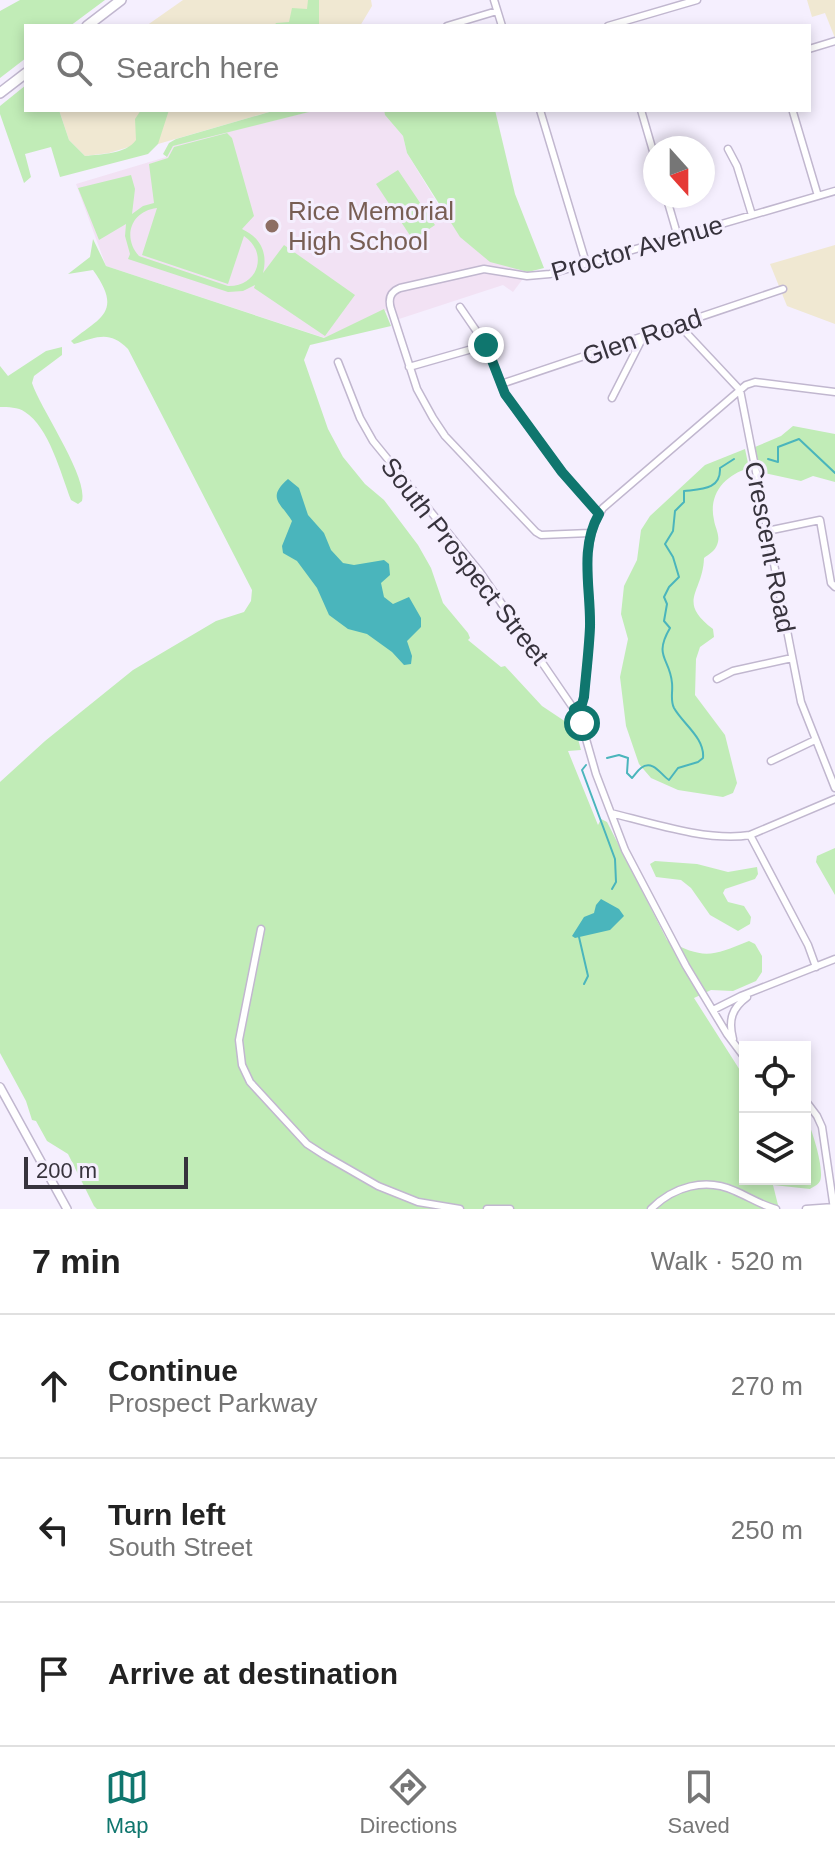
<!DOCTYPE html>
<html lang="en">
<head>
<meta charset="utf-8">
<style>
  :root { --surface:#fff; --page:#f2f2f2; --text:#222; --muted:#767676; --line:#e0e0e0; --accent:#0f766e }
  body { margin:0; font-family:Arial,sans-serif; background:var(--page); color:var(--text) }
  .controls { position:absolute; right:24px; bottom:24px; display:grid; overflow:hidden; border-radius:0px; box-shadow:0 4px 12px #0003 }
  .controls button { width:72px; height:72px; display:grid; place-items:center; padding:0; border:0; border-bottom:2px solid var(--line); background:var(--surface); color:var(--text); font:40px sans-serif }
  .compass { position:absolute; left:643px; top:136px; width:72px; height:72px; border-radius:50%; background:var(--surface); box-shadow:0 4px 12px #0003; rotate:159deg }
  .scale { position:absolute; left:24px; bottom:20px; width:164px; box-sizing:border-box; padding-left:8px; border:4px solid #37333d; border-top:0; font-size:22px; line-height:28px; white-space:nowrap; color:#37333d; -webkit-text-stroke:6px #f5effe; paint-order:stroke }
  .stop { position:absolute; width:24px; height:24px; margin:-18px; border:6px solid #0f766e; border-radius:50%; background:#fff }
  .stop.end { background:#0f766e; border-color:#fff; box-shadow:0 2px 8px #0008 }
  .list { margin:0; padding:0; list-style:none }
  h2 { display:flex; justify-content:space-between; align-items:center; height:104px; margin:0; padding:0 32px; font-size:34px }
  h2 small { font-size:26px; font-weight:400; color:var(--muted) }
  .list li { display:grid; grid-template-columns:52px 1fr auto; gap:24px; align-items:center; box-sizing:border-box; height:144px; padding:0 32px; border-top:2px solid var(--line) }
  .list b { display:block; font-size:30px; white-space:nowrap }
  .list p { margin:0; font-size:26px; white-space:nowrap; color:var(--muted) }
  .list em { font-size:26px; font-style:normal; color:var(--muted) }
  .icon { flex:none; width:44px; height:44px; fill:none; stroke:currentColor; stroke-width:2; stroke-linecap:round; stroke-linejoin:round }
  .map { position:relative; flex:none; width:835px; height:1209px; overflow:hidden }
  .search { position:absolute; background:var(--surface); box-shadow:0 4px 12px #0003; left:24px; right:24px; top:24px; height:88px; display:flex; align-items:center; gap:20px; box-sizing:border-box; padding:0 28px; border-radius:0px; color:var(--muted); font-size:30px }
  .sheet { height:536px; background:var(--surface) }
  nav { display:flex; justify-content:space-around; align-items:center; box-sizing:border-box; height:112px; border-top:2px solid var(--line); background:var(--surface); font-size:22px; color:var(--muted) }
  nav a { display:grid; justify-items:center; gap:4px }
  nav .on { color:var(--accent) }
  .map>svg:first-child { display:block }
  .commercial { fill:#f0e8d2 }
  .education { fill:#f2e2f4 }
  .green { fill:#c1ecb7; fill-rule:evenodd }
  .water { fill:#4ab5bc }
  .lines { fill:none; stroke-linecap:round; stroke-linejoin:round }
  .stream { stroke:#4ab5bc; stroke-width:2 }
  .minor-casing { stroke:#c1b7cf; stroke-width:9 }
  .major-casing { stroke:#c1b7cf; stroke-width:10 }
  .highway-casing { stroke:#c1b7cf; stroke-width:12 }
  .minor { stroke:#fff; stroke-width:6 }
  .major { stroke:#fff; stroke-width:7 }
  .highway { stroke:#fff; stroke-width:9 }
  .route { stroke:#0f766e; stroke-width:10 }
  .education-dot { fill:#8d6e63; stroke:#f5effe; stroke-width:3 }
  .labels { text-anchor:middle; stroke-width:6; stroke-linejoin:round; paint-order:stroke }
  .education-label { font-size:26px; fill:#785e54; stroke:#f5effe; text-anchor:start }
  .street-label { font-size:26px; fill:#37333d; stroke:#f5effe }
</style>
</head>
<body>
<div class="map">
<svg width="835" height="1209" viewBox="0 0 835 1209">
  <rect width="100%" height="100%" fill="#f5effe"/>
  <path class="commercial" d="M183 0H371L372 6 360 26H146Z
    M807 0H835V38L825 13 812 17Z
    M59 110H276L158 144 132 146 109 153 85 156 69 140Z
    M835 245V324L787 306 770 264Z"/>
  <path class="education" d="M317 110H384L385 115 403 136 407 153 445 216 512 267 528 272 513 292 503 285 399 319 384 310 325 338 106 266 76 184 166 157 173 146 196 139Z"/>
  <path class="green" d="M20 0H105L70 26H26V58L0 78V11Z
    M308 0H319V26H274L276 23 289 22 292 8 307 9Z
    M26 85V110H59L69 140 85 156C102 154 126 154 136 140L135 119 141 110H169L158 144 148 154 60 177 51 147 25 154 31 177 24 183 0 114V106Z
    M276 110H317L173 146 167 157 163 154 169 143 176 139Z
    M384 110H495L515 194 544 268 528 272 490 262 460 237 407 153 403 136 385 115Z
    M227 133 232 138 254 216 242 229C261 238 268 253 263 273L284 245 355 295 325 336 254 288 255 285 243 291 228 292 128 259 130 254 125 236 126 224 99 240 78 188 131 175 135 189 132 214 143 206 154 203 149 164 168 158 174 147ZM157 208 142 255 228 284 244 236C269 253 258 287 228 286L139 256C122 237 131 211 157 208Z
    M398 170 435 225 413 240 376 184Z
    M93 239 106 266 324 338 384 309 391 326 310 345 304 360 328 429 343 457 365 484 384 500 418 545 431 568 443 603 468 633 470 638 468 640 501 667 505 666 542 706 575 728 581 750 568 751 598 825 601 819 607 822 667 940C704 960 712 956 749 941L755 944 762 956V972L756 981 733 991 711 990 694 998 743 1075H745V1179H805V1115C811 1126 825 1169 820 1181 817 1186 814 1186 810 1189L773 1185 779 1209H97L94 1206 68 1154 47 1141 36 1121 32 1120 26 1101 0 1053V782L45 741 133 670 216 621 244 612 251 601 252 590 128 349C109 330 98 337 74 344L71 341C101 317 123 312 93 270L68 274 90 257Z
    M62 347V355L34 376 32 383C41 410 88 476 82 501L78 504 71 500C61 474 49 427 25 412 18 407 8 407 0 407V366L8 376 46 351Z
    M793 426 835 434V482L813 476 801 481 760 472 755 447 781 436Z
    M745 449 749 468C725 475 708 494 714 520 715 528 721 536 717 545 715 551 709 554 704 558 703 593 676 601 713 629L714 637 700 647 696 659 695 695 725 735 737 783 733 793 723 797 678 790 651 778 639 764 626 726 620 677 628 639 621 614 624 586 637 560 641 530 650 516 705 465Z
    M835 848V895L816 862 817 856Z
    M655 861 697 864 728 872 757 867 758 874 755 879 725 889 723 893 728 902 744 906 751 917 750 924 738 931 710 915 691 888 681 880 656 877 650 864Z"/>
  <path class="water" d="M288 479 299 488 308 515 324 533 331 550 343 563 354 565 384 560 389 564 390 575 381 583 384 597 393 604 409 597 421 618V627L407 641 412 656 411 664 404 665 392 652 367 634 348 629 329 615 317 588 297 561 283 553 282 546 292 521C281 503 266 498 288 479Z
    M601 899 619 909 624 916 610 930 575 938 572 936 584 917 594 913 596 905Z"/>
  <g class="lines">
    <path class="stream" d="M768 459 778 462V447L799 439 835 473
      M607 758 619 755 628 758 627 773 632 778C635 775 637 771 641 768 653 759 661 775 669 780L678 768 698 762 703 758C705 738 683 724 674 708 670 700 673 692 672 683 670 658 653 657 670 628L664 621 667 604 664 597 669 587 679 577 673 557 665 544 673 531 675 511 684 502V491C701 489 721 490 720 468L734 459
      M586 765 582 770 615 859 616 882 612 889
      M579 937 588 976 584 984"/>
    <defs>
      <path id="minor" d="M494 0 502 26
        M447 26 497 11
        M608 26 697 0
        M809 49 835 41
        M540 110 586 263
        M641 110 655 158
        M793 112 818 196
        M728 149 737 166 752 215
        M666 196 678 237
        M460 307 486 345 505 394 562 472 599 514
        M679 325 740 390 801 702 835 788
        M338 362 360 418 373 441 480 572 580 718 596 774 625 850 686 966 727 1034 745 1058
        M409 367 486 345
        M501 384 783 289
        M612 398 643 337
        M767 531 820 520 831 583 835 587
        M590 533 541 535 536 532 445 436 433 418 417 389 391 309C388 299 390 292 400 288L484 269 527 276 550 274 835 191
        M717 679 733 671 792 658
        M574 709 582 704 584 697C586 672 590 647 590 622 590 583 579 543 603 508L746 385 755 382 835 392
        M771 761 815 740
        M611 813C651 823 709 842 750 835L835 799
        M750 835 808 945 816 967
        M261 929 239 1040 242 1065 250 1082 307 1144 324 1155 378 1186 418 1202 460 1209
        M713 1010 741 996 835 959
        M733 1039C728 1020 732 1008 747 997
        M805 1100 817 1116 822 1127 834 1209
        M487 1209H510
        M651 1209C673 1187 705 1177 735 1191 749 1197 761 1205 776 1209
        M806 1209 834 1207"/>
      <path id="major" d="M0 1087 67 1209"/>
      <path id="highway" d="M87 26 121 0
        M0 93 26 73"/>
    </defs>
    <use href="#minor" class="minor-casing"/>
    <use href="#major" class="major-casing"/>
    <use href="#highway" class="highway-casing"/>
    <use href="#minor" class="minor"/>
    <use href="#major" class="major"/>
    <use href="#highway" class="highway"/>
  </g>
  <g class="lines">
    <path class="route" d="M486 345 505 394 562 472 599 514C579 549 591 589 590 627 589 650 586 674 584 697L582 704 574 709 582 723"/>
  </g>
  <circle class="education-dot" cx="272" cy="226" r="8"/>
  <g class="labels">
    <g class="education-label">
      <text x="288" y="220">Rice Memorial<tspan x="288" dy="30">High School</tspan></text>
    </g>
    <g class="street-label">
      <text transform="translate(637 248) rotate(-16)" y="9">Proctor Avenue</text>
      <text transform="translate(642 337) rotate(-19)" y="9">Glen Road</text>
      <text transform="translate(770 547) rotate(79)" y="9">Crescent Road</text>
      <text transform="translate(465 561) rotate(52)" y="9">South Prospect Street</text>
    </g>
  </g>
</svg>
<div class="controls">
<button><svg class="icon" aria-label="locate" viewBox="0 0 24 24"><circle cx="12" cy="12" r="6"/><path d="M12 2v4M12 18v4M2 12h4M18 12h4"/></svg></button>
<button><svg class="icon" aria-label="layers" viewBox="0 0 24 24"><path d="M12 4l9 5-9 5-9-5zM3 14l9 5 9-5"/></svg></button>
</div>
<svg class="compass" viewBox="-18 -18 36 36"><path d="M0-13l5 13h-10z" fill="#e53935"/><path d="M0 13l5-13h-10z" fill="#767676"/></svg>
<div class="scale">200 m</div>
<div class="stop" style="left:582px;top:723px"></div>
<div class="stop end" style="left:486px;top:345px"></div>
<div class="search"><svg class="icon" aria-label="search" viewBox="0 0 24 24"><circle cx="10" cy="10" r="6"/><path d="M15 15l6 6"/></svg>Search here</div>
</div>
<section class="sheet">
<h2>7 min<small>Walk · 520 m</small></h2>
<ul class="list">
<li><svg class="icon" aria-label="ahead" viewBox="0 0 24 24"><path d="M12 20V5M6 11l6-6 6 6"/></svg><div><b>Continue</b><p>Prospect Parkway</p></div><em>270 m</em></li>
<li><svg class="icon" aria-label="left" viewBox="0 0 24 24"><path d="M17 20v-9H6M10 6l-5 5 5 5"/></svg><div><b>Turn left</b><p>South Street</p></div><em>250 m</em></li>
<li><svg class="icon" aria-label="arrive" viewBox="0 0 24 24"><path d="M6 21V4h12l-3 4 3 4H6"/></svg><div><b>Arrive at destination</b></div></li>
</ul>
</section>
<nav>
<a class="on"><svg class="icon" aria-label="map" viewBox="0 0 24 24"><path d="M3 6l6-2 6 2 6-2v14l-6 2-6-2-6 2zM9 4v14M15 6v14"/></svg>Map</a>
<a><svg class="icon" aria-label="directions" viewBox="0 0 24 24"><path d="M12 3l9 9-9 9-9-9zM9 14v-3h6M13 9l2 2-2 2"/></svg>Directions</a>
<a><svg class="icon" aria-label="saved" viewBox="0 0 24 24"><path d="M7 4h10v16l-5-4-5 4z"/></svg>Saved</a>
</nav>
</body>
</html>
